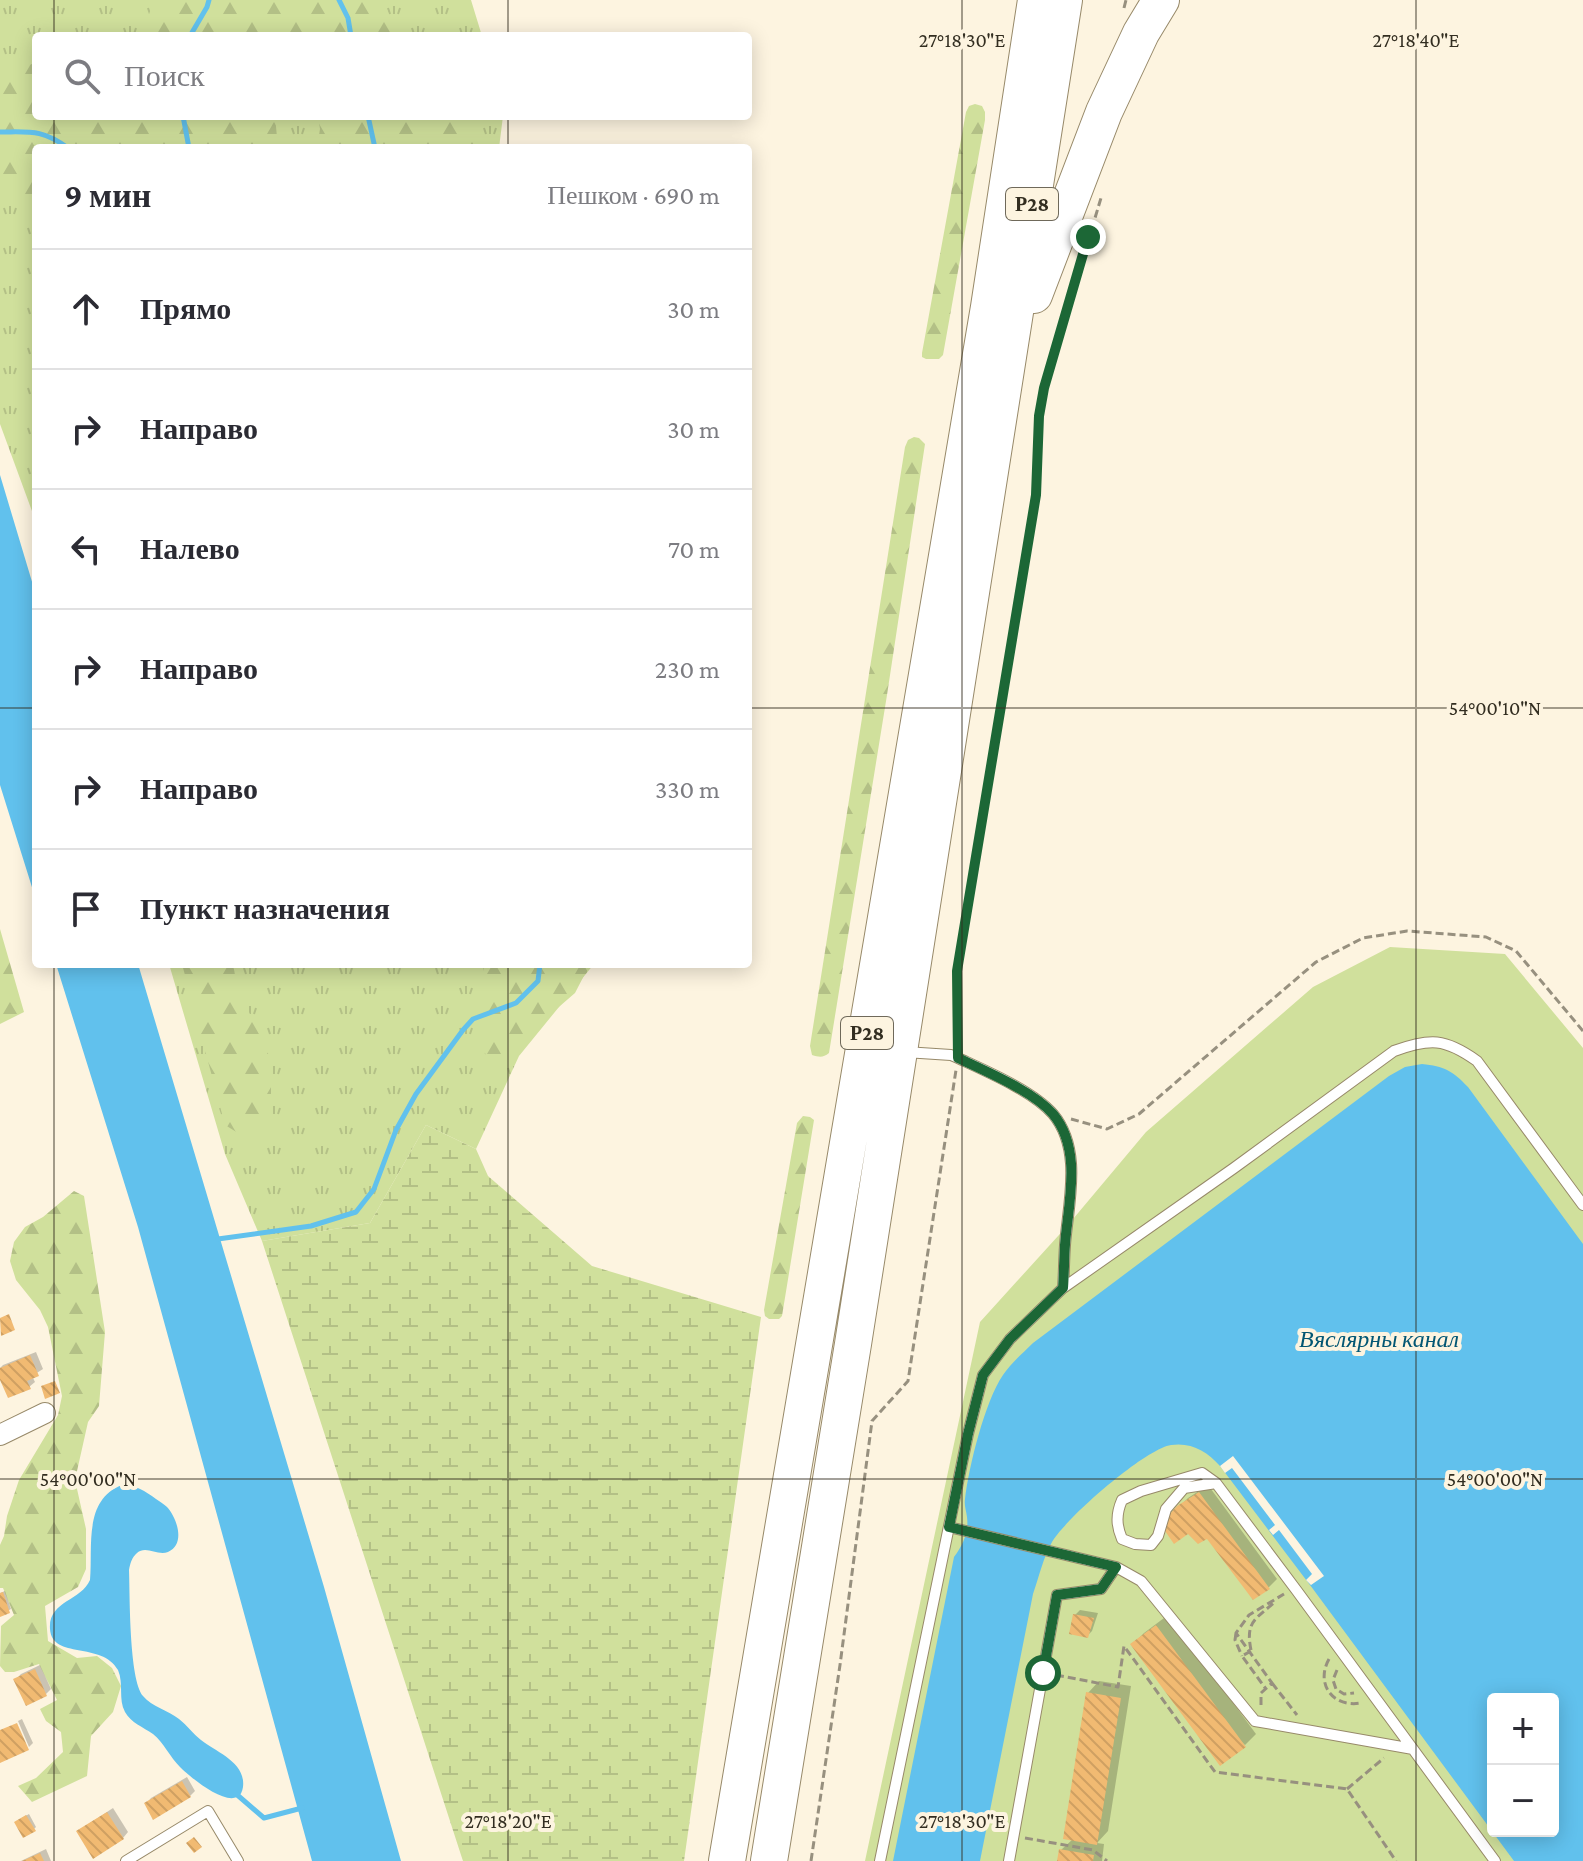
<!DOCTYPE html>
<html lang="ru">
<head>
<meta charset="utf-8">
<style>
  :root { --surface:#fff; --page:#f7f7f7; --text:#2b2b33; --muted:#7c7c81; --line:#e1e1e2 }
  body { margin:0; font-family:"Crimson Pro",serif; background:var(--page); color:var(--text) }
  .controls { position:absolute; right:24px; bottom:24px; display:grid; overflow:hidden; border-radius:8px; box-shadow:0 4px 20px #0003 }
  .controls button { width:72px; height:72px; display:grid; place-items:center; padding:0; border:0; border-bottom:2px solid var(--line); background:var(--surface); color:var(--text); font:40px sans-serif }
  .stop { position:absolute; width:24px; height:24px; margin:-18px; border:6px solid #1c6736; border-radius:50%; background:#fff }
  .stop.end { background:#1c6736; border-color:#fff; box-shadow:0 2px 8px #0008 }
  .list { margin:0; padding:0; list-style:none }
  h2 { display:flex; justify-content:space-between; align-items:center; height:104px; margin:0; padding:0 32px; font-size:34px }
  h2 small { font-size:26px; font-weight:400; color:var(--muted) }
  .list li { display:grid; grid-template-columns:52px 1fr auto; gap:24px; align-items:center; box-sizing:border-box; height:120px; padding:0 32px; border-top:2px solid var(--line) }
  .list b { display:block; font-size:30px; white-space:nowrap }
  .list em { font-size:26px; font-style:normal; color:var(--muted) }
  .icon { flex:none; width:44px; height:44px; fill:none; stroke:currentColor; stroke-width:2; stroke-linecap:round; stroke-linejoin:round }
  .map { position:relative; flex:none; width:1583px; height:1861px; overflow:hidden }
  .search { position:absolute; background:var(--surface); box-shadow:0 4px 20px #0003; left:32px; top:32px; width:720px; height:88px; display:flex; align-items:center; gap:20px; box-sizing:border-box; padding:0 28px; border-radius:8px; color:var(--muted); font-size:30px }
  .panel { position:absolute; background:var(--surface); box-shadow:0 4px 20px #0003; left:32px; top:144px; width:720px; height:824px; border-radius:8px }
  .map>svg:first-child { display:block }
  .grass { fill:url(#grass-tufts) }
  .forest { fill:url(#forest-firs) }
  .wetland { fill:url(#wetland-marsh) }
  .park { fill:#d0e09c; fill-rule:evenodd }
  .water { fill:#61c1ed; fill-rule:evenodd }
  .pier { fill:#fdf4e0 }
  .shadow { fill:#0003 }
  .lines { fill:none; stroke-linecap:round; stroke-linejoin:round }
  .stream { stroke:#61c1ed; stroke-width:5 }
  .building { fill:url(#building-back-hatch) }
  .lane-casing { stroke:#978969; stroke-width:12 }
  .street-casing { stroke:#978969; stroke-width:22 }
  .highway-casing { stroke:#978969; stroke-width:38 }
  .path { stroke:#97907f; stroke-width:3; stroke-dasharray:8 4; stroke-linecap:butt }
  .lane { stroke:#fff; stroke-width:10 }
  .street { stroke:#fff; stroke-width:20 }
  .highway { stroke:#fff; stroke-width:36 }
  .route { stroke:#1c6736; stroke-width:10 }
  .ticks { fill:none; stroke:#322d20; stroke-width:2; stroke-opacity:0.45 }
  .labels { text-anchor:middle; stroke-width:8; stroke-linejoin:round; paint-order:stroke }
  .shield { fill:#fdf4e0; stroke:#6f695a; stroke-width:2 }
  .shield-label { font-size:20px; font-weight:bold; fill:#322d20 }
  .water-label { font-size:24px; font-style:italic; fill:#025673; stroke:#fdf4e0 }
  .ticks-label { font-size:20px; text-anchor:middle; fill:#322d20; stroke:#fdf4e0; stroke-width:8; stroke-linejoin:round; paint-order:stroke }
</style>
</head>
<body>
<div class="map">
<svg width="1583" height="1861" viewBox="0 0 1583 1861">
  <defs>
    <pattern id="grass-tufts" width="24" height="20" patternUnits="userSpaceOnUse" patternTransform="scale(2)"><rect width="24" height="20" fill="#d0e09c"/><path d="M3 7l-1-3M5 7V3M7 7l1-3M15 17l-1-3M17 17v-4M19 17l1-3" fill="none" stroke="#b3c086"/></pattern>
    <pattern id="forest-firs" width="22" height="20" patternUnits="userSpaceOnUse" patternTransform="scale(2)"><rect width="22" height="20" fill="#d0e09c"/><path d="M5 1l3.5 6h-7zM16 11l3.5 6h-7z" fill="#b3c086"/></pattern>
    <pattern id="wetland-marsh" width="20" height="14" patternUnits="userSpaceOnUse" patternTransform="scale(2)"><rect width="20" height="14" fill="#d0e09c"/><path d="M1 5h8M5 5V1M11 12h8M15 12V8" fill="none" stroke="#b3c086"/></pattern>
    <pattern id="building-back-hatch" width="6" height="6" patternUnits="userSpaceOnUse" patternTransform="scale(2)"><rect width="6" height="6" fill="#f1ba72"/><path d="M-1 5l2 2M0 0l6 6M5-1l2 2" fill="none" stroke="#cfa062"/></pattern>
  </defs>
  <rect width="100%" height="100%" fill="#fdf4e0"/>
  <path class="grass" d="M0 0H471L482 36H36V116H503L499 148H36V522L0 424Z
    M169 964H594L519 1056 476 1149 426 1125 370 1223 262 1241 225 1154Z"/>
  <path class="forest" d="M154 0H383L398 36H149L147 20Z
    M36 63V116H94L115 128 138 116H275L278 148H36V202H0V64L28 65Z
    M975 104 982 106 985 112V120L943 355 939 359H926L922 357V353L966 112 969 106Z
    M318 116H480L481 125 478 148H317L320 129Z
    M914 437 919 438 925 444 887 695 829 1053C823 1058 819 1057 812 1055L810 1046 905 447 908 440Z
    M0 929 24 1012 0 1024Z
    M182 964H233L237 986 271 1060V1124L257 1136H243L225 1125Z
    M484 964H590L575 993 500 1058H491L478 1048Z
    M803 1116 810 1117 814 1120 782 1316 779 1319H769L765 1316 764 1310 797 1123Z
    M74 1191 84 1196 105 1332 99 1406 88 1422 75 1480 86 1529V1569L78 1587 45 1606 48 1641 77 1658 97 1656 112 1668 121 1686 113 1712 91 1736 87 1776 32 1802 18 1786 36 1778 63 1752 61 1732 46 1721 40 1709 57 1700 39 1664 14 1672H5L0 1666 1 1626 14 1615 3 1588H0V1545L4 1536 7 1516 19 1480 58 1415 62 1396 48 1327 40 1310 16 1280 10 1261 14 1242 25 1227 43 1217Z"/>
  <path class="wetland" d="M426 1125 476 1149 488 1176 592 1266 761 1317 684 1861H463L461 1855 262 1241 370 1223Z"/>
  <path class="park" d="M1390 947 1505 954 1583 1048V1861H865L980 1322 1068 1225 1146 1132 1313 987ZM1493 1699H1553V1831H1493Z"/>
  <path class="water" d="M0 475 36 595V900L0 785Z
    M56 964H138L324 1587 401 1861H312L138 1227Z
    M1422 1064C1444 1066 1453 1071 1468 1087L1583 1244V1861H1514L1313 1589 1220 1466C1207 1451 1191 1442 1171 1445 1145 1449 1066 1518 1052 1542 1043 1558 1039 1577 1033 1594L980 1861H893L954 1557C963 1545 969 1532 967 1517 966 1510 964 1505 965 1499 969 1466 985 1401 1003 1375 1011 1363 1023 1353 1033 1343L1389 1076 1405 1067ZM1493 1699H1553V1831H1493Z
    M122 1485C136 1485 145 1491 156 1499 160 1502 164 1504 167 1507 177 1518 186 1544 168 1552 157 1556 146 1545 137 1553 132 1557 130 1564 129 1570 130 1596 129 1679 143 1696 152 1707 168 1710 179 1719 187 1725 193 1734 201 1740 216 1752 246 1762 243 1787 242 1792 241 1795 237 1797 223 1804 190 1777 180 1767 170 1757 164 1743 153 1734 143 1727 131 1723 125 1712 118 1699 124 1684 118 1670 102 1641 52 1660 50 1629 48 1601 81 1601 90 1580 93 1547 83 1500 122 1485Z"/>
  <path class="pier" d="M1233 1456 1324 1576 1311 1585 1306 1580 1312 1574 1279 1530 1273 1535 1269 1530 1275 1525 1232 1468 1225 1473 1220 1466Z"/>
  <path class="shadow" d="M36 1352 43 1369 32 1376 35 1382 29 1387 0 1374V1368L3 1365Z
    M1208 1485 1277 1579 1269 1587 1253 1598 1207 1536 1179 1507 1188 1498Z
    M5 1591 11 1609 0 1615V1593Z
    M1080 1610 1098 1613 1092 1631 1087 1636 1075 1615Z
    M1168 1615 1256 1734 1245 1745 1133 1644 1144 1633Z
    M40 1665 51 1689 46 1694 16 1679 21 1674Z
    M1099 1681 1131 1686 1108 1831 1097 1843 1104 1844 1102 1861H1059L1061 1850 1073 1839 1088 1693Z
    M22 1719 33 1743 29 1747 18 1721Z
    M187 1777 195 1791 190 1796 146 1804 151 1798Z
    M113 1808 128 1832 123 1838 78 1831Z
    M29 1814 36 1827 34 1829 18 1820Z
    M46 1849 51 1861H21L23 1860Z"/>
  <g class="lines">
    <path class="stream" d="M339 0 348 18 351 36
      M190 36 207 7 209 0
      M183 116 189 148
      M368 116 375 148
      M0 132C30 132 42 129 68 148
      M218 1239 311 1226 356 1212 374 1189 396 1130 416 1094 463 1030 473 1019 516 1003 538 981 540 964
      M235 1793 264 1818 302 1808"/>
  </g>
  <path class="building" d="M9 1314 15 1330 1 1336 0 1318Z
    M30 1355 39 1376 27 1381 31 1389 8 1398 0 1380V1368Z
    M55 1381 60 1393 45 1399 41 1386Z
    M1199 1492 1270 1589 1253 1600 1207 1539 1198 1544 1188 1534 1174 1544 1165 1531 1168 1516 1177 1506Z
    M3 1592 10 1613 0 1617V1593Z
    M1073 1614 1094 1618 1088 1638 1069 1634Z
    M1156 1625 1246 1747 1220 1766 1130 1644Z
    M35 1669 47 1696 26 1706 13 1679Z
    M1086 1692 1121 1698 1097 1845 1063 1839Z
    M17 1723 29 1750 0 1763V1730Z
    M182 1781 191 1797 153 1820 144 1803Z
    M107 1812 124 1839 93 1859 76 1831Z
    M26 1815 36 1831 23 1838 14 1822Z
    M194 1837 202 1847 194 1853 186 1843Z
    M1059 1849 1094 1855 1093 1861H1057Z
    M40 1853 44 1861H22Z"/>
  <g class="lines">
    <defs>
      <path id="lane" d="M1063 1288 1234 1168 1394 1051C1430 1038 1445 1038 1477 1061L1583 1205
        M1216 1483 1184 1488 1166 1509 1158 1536 1151 1545 1135 1544 1122 1539C1116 1525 1116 1514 1122 1500L1141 1491 1202 1473 1216 1483 1297 1591 1495 1861
        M949 1527 1116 1567 1141 1581 1255 1721 1413 1749
        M126 1861 208 1811 238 1861
        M880 1861 968 1434 983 1375 1010 1339 1063 1288C1064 1274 1064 1259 1065 1245 1068 1204 1083 1150 1053 1114 1033 1091 986 1071 958 1058L951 1055 905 1052
        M1009 1861 1057 1595 1101 1589 1116 1567"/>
      <path id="street" d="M0 1435 45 1413"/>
      <path id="highway" d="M1034 295 1104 112 1141 33 1161 0
        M727 1861 989 307 1036 0
        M769 1861 853 1344 1064 0"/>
    </defs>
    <use href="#lane" class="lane-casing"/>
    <use href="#street" class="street-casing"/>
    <use href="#highway" class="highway-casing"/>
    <path class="path" d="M1124 8 1126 0
      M957 1043V971L1036 495 1039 416 1044 388 1101 198
      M1071 1119 1107 1129 1139 1114 1316 962 1363 938 1407 931 1486 937 1516 951 1583 1031
      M1236 1633 1235 1640 1242 1656
      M1251 1650C1245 1621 1256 1619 1276 1601
      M1251 1651 1242 1656 1266 1689
      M1329 1659C1315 1684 1333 1708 1361 1703
      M1337 1670 1333 1680 1336 1689 1344 1694 1354 1693
      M1056 1675 1118 1687 1124 1646 1215 1772 1347 1789 1396 1861
      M1272 1683 1297 1715
      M1261 1705V1693L1272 1683 1236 1633 1249 1615 1284 1594
      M1347 1789 1384 1758
      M1025 1838 1093 1850 1107 1861
      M811 1861 840 1665 872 1421 908 1381 956 1070"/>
    <use href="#lane" class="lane"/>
    <use href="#street" class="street"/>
    <use href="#highway" class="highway"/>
  </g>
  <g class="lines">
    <path class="route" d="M1043 1673 1057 1595 1101 1589 1116 1567 949 1527 968 1434 983 1375 1010 1339 1063 1288C1064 1274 1064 1259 1065 1245 1068 1204 1083 1150 1053 1114 1033 1091 985 1071 958 1058L957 971 1036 495 1039 416 1044 388 1088 237"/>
  </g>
  <path class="ticks" d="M54 0V36M508 0V36M962 0V1861M1416 0V1861M54 116V148M508 116V148M0 708H36M748 708H1583M54 964V1861M508 964V1861M0 1479H1583"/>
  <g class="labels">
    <g class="shield">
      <rect x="1006" y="188" width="52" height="32" rx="6"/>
      <rect x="841" y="1017" width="52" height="32" rx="6"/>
    </g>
    <g class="shield-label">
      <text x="1032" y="211">Р28</text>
      <text x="867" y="1040">Р28</text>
    </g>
    <g class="water-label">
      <text x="1379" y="1347">Вяслярны канал</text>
    </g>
  </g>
  <g class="ticks-label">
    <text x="962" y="47">27°18'30"E</text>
    <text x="1416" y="47">27°18'40"E</text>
    <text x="1495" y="715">54°00'10"N</text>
    <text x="88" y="1486">54°00'00"N</text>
    <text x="1495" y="1486">54°00'00"N</text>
    <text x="508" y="1828">27°18'20"E</text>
    <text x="962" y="1828">27°18'30"E</text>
  </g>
</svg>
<div class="controls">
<button>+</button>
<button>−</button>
</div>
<div class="stop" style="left:1043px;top:1673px"></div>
<div class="stop end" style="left:1088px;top:237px"></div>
<div class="search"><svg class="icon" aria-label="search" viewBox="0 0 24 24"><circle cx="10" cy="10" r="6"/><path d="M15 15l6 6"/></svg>Поиск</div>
<section class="panel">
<h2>9 мин<small>Пешком · 690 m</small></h2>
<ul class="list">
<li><svg class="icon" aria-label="ahead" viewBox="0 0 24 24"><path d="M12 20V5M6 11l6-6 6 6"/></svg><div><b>Прямо</b></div><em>30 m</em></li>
<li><svg class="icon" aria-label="right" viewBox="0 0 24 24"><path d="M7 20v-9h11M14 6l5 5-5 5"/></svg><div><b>Направо</b></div><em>30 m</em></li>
<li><svg class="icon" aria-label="left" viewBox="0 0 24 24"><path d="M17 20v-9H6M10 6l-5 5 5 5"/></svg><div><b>Налево</b></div><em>70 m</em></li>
<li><svg class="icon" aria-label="right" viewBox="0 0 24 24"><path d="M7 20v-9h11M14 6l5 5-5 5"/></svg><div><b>Направо</b></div><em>230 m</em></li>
<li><svg class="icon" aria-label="right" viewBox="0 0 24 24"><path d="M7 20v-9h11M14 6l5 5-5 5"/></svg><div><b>Направо</b></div><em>330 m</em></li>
<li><svg class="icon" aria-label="arrive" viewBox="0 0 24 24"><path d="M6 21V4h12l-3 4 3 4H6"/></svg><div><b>Пункт назначения</b></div></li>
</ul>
</section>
</div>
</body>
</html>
